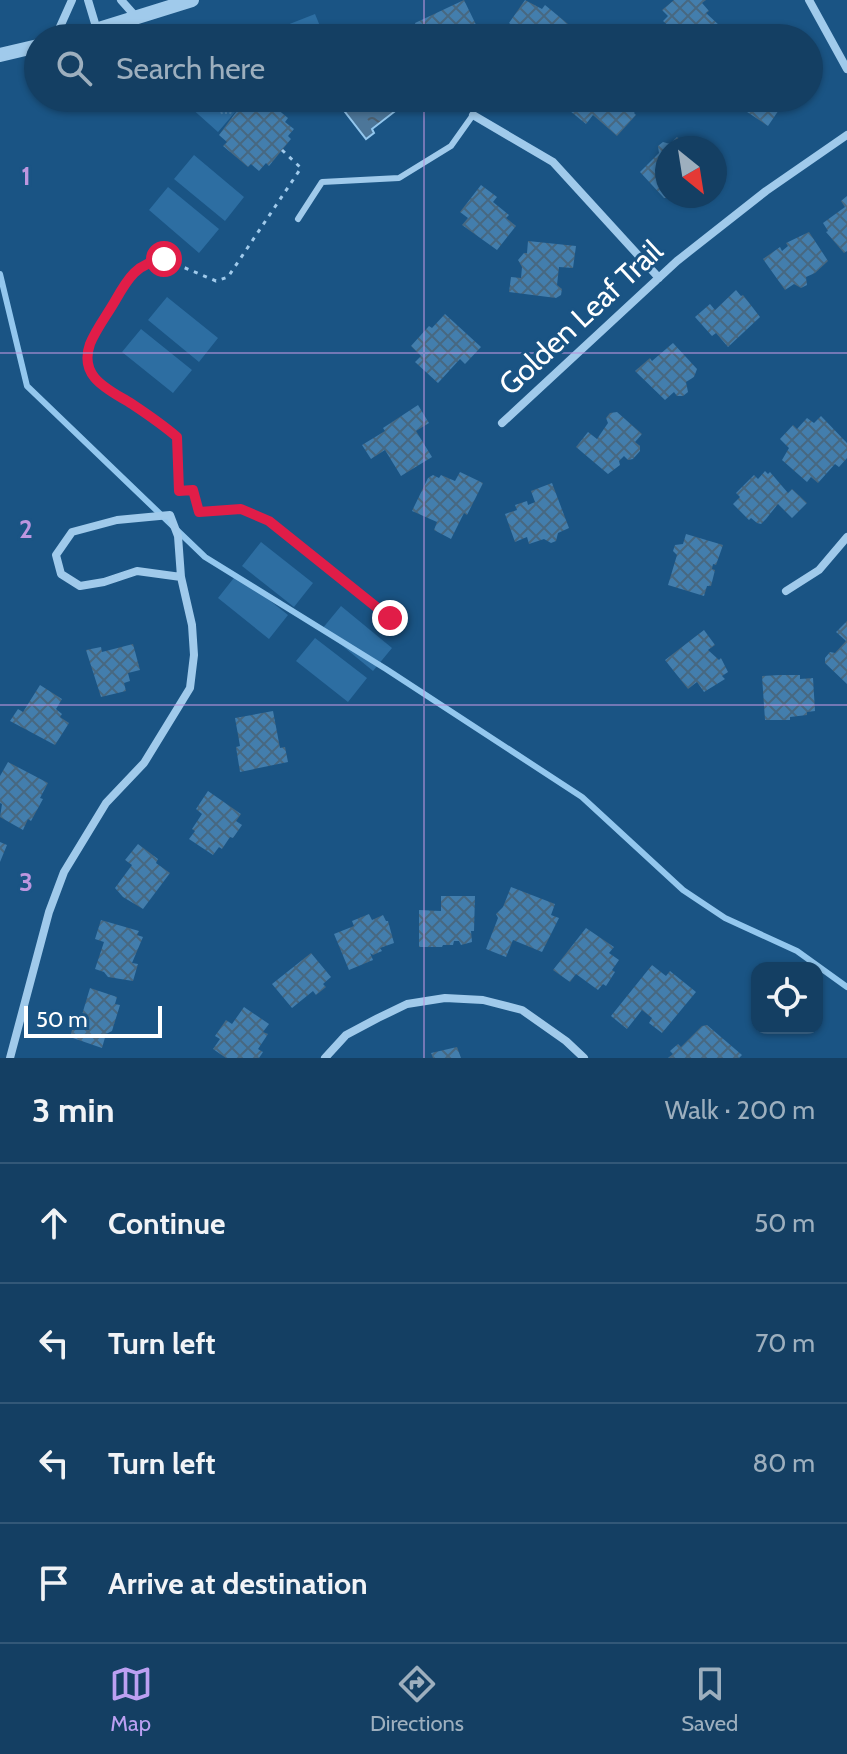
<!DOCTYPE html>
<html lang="en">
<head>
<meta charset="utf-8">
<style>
  :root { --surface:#143f63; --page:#1d4669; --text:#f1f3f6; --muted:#9dafbe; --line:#335878; --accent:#bca0f2 }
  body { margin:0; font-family:Cabin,sans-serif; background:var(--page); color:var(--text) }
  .controls { position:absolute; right:24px; bottom:24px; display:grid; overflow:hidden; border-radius:16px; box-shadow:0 2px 6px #0004 }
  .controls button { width:72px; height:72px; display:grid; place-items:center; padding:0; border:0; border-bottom:2px solid var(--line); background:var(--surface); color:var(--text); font:40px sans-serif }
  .compass { position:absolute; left:655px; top:136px; width:72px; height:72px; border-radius:50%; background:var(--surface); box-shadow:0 2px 6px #0004; rotate:150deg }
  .scale { position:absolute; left:24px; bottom:20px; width:138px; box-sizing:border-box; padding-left:8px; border:4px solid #fff; border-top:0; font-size:22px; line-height:28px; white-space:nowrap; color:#fff; -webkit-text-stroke:6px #1a5484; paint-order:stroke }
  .stop { position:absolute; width:24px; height:24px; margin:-18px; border:6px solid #e11d48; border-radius:50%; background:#fff }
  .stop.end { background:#e11d48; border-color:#fff; box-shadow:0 2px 8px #0008 }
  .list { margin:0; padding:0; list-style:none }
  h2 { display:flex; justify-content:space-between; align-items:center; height:104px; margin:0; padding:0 32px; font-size:34px }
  h2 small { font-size:26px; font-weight:400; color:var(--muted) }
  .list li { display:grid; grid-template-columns:52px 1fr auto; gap:24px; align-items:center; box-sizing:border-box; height:120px; padding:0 32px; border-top:2px solid var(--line) }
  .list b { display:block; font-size:30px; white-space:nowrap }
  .list em { font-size:26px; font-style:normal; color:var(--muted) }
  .icon { flex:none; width:44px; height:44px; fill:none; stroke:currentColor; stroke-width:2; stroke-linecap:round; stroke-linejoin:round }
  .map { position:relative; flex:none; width:847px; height:1058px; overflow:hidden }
  .search { position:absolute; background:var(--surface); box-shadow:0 2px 6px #0004; left:24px; right:24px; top:24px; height:88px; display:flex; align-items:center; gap:20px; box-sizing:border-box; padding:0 28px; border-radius:44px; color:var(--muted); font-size:30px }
  .sheet { height:584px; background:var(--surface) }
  nav { display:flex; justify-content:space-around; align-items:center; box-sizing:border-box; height:112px; border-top:2px solid var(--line); background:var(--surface); font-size:22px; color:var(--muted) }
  nav a { display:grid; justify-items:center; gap:4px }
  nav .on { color:var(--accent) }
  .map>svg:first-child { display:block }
  .grass { fill:#2d6ea2 }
  .park { fill:url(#park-tufts) }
  .water { fill:url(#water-ripples); stroke:#93c7ee; stroke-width:2 }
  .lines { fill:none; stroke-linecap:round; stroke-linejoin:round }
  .stream { stroke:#93c7ee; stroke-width:6 }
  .building { fill:url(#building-cross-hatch) }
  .path { stroke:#a0caeb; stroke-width:3; stroke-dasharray:4 6; stroke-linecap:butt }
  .service { stroke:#a0caeb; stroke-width:6 }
  .minor { stroke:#a0caeb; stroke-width:8 }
  .tertiary { stroke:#a0caeb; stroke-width:14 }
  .route { stroke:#e11d48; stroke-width:10 }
  .grid { fill:none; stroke:#bd96df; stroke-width:2; stroke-opacity:0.55 }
  .labels { text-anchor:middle; stroke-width:6; stroke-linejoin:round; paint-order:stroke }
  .street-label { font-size:30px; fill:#fff; stroke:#1a5484 }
  .grid-label { font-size:26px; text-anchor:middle; font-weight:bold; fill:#bd96df; stroke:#1a5484; stroke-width:6; stroke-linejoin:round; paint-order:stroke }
</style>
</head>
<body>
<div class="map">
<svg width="847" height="1058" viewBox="0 0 847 1058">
  <defs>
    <pattern id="park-tufts" width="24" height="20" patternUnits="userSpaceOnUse" patternTransform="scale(2)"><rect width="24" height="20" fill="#2d6ea2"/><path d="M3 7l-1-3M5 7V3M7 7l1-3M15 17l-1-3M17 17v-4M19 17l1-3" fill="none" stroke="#4c84b0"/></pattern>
    <pattern id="water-ripples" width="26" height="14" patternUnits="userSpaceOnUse" patternTransform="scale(2)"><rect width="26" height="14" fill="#4c7699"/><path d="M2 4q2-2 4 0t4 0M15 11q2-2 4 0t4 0" fill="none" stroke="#4c5f6f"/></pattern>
    <pattern id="building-cross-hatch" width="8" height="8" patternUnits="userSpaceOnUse" patternTransform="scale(2)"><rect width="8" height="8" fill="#437ead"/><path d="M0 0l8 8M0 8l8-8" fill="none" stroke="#476881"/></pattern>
  </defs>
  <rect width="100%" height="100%" fill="#1a5484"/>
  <path class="grass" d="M315 14 325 38H266L264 34Z
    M194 155 244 197 225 221 174 179Z
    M168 187 219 229 199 253 149 210Z
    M167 297 218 338 199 362 148 320Z
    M141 329 192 370 173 393 122 352Z
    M261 542 313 583 294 607 242 566Z
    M237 574 288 615 269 639 218 598Z
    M341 606 392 648 373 671 322 629Z
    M315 638 367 678 348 702 296 661Z"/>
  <path class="park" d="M180 98H252L245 106 242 104 218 132Z"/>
  <path class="water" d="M412 98 372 129 374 133 366 139 335 99Z"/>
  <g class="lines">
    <path class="stream" d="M0 274 27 386 205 557 386 669 582 797 683 890 725 918 797 951 847 987"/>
  </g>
  <path class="building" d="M464 0 481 35 475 38H419L415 23Z
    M525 0 542 9 545 5 568 24 559 38H518L513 35 517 29 509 23Z
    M674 0H706L702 3 709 11 706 13 720 26 706 38H682L663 21 668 16 662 10Z
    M252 98 262 103 265 99 288 118 285 122 294 129 288 136 291 139 269 166 266 163 259 171 251 164 248 167 223 146 227 142 219 135 242 104 245 106Z
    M581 98H633L641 104 634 113 636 115 617 136 593 115 586 124 570 111Z
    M726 98H787L768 126Z
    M677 137 689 148H667V198H664L640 172 659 153 658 146 663 142 670 144Z
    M481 185 497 197 493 202 509 215 506 218 516 226 497 250 462 225 468 218 460 212Z
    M847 196V251L844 253 826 232 828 231 823 223 845 207 841 201Z
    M809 232 828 261 815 273 806 277 807 285 801 288 794 284 785 290 763 259 780 247 782 251 788 246 786 243Z
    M528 241 576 246 573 268 559 267 557 285 562 289 561 295 556 298 509 292 511 277 521 278 522 267 518 260 524 253H527Z
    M736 290 741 296 743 295 760 317 728 347 716 333 712 336 695 317 710 304 715 310Z
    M445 314 481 347 465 364 460 359 438 383 415 362 421 356 411 346 429 326 432 328Z
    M673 343 697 369 694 377 686 382 688 392 683 396H677L674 392 665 400 635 371 650 358 652 361Z
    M418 405 429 423 416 431 432 457 401 476 385 450 371 459 362 445 385 431 383 428Z
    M617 412 642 434 635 442 640 446V451L633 459 628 460 624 456 619 461 620 465 608 474 576 447 588 432 597 439 608 423 606 418 610 413Z
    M821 416 847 443V458L839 467 835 464 818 483 811 477 807 482 782 460 789 448 780 439 793 425 797 429 807 418 814 423Z
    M765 471 768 474 770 472 788 493 792 489 807 503 792 518 778 504 766 519 761 524 757 523 751 518 749 520 733 504 740 497 736 493 754 475 758 479Z
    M460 472 483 483 467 515 464 513 451 539 434 530 437 522 412 511 428 478 433 475 439 478 441 475 455 481Z
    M552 483 569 528 558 533 556 541 551 543 544 539 529 544 527 537 515 542 505 514 517 510 515 505 527 501 528 505 535 502 531 491Z
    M686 534 723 545 716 565 713 564 712 569 715 570 711 586H707L704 596 668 585 677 555 673 551 675 545 683 544Z
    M847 621V684L825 663V658L830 652 835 653 846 641 836 632Z
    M704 630 715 645 708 650 719 660 721 658 728 672 722 676 725 679 704 692 697 682 688 689 665 660Z
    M133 644 140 670 128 673 130 681 124 683 126 691 101 697 86 650 101 647 102 652Z
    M780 675H800V679L813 678 815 711 807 712V715L790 717V720H765L762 676Z
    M40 685 62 699 56 709 62 714 60 717 69 723 55 745 10 721 18 709 23 712Z
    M273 711 280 748 285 747 288 762 240 772 236 747 240 746 235 718Z
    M8 762 48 783 40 798 43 799 31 821 28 819 23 830 0 817 2 804 0 803V776Z
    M208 791 241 814 236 821 242 825 233 838 230 837 222 849 219 847 213 855 189 839 195 831 192 829 202 814 196 809Z
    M0 842 7 845 0 862Z
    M138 844 158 859 156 863 170 873 143 909 123 897 115 888 132 865 125 860Z
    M511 887 555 904 551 915 559 918 542 952 513 940 506 957 486 949 498 918 496 914 503 907Z
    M441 896H475L474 931H471L472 942 461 945 459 941H454L453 945H443L442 947H419V910L441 911Z
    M369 914 372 920 383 915 386 921H388L394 943 380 948 382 951 373 955 370 953 373 960 349 970 334 934 354 926 352 921Z
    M101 920 139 931 137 935 143 937 132 963 138 964 133 981 108 977 104 972 95 969 104 942 95 939Z
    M586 928 614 947 609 953 619 960 612 970 615 972 606 986 603 984 598 990 576 974 570 982 553 970Z
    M311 953 331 977 323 984 326 987 316 995 313 991 292 1008 272 984Z
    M652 965 666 976 670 971 696 992 662 1033 649 1023 652 1018 642 1010 627 1029 611 1016Z
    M90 988 117 997 115 1004 120 1005 112 1031 106 1034 102 1048 70 1037 76 1016 81 1018Z
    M244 1007 269 1024 263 1032 268 1034 258 1049 263 1052 259 1058H226L213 1049 220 1039 215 1036 226 1020 232 1024Z
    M707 1025 742 1055 739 1058H668L673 1054 670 1051 678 1044 681 1047 702 1026Z
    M457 1047 461 1058H433L431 1053Z"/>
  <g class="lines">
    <path class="path" d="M282 150 301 168 228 277 216 281 164 259 151 261 138 267 128 278 90 345 87 359 99 384 130 403 177 437 179 491 193 490 199 512 241 509 269 521 390 618"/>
    <path class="service" d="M298 219 322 182 399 178 451 146 473 115"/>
    <path class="minor" d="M88 0 97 30
      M121 0 137 18
      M809 0 847 69
      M55 38 72 0
      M473 115 553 162 659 278
      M502 423 677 261 766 191 847 135
      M786 591 819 570 847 537
      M10 1058 49 912 64 872 106 803 144 763 190 688 194 655 192 625 181 577 178 536 170 515 117 520 72 532 56 555 61 574 80 586 104 582 137 571 181 577
      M325 1058 346 1035 378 1018 407 1004 445 998 483 1000 522 1010 566 1041 584 1058"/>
    <path class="tertiary" d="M70 38 192 0
      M0 55 38 46"/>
  </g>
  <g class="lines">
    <path class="route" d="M164 259C137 263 128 278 115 301 107 315 96 329 90 344 78 378 110 390 132 404 147 414 163 425 177 437L179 491 193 490 199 512 241 509 269 521 390 618"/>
  </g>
  <path class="grid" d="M424 0V38M424 98V1058M0 353H847M0 705H847"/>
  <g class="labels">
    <g class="street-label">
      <text transform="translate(581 318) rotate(-43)" y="10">Golden Leaf Trail</text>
    </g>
  </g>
  <g class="grid-label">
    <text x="26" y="185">1</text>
    <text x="26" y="538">2</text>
    <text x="26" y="891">3</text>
  </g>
</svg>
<div class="controls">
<button><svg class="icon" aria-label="locate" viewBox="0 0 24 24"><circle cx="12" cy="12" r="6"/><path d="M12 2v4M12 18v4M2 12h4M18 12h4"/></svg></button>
</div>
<svg class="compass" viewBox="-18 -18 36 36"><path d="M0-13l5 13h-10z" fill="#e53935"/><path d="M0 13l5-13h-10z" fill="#9dafbe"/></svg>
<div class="scale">50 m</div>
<div class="stop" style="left:164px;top:259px"></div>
<div class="stop end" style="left:390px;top:618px"></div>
<div class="search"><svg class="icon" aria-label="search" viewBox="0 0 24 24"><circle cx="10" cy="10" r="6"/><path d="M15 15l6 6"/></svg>Search here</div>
</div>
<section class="sheet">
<h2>3 min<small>Walk · 200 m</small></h2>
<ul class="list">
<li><svg class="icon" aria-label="ahead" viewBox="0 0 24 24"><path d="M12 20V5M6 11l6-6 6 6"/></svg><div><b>Continue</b></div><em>50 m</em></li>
<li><svg class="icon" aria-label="left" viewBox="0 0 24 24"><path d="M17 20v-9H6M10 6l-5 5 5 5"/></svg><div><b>Turn left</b></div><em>70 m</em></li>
<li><svg class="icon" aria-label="left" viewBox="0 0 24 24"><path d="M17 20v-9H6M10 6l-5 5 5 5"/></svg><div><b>Turn left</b></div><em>80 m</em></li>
<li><svg class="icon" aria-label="arrive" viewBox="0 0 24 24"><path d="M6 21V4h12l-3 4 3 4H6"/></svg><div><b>Arrive at destination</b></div></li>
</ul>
</section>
<nav>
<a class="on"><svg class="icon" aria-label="map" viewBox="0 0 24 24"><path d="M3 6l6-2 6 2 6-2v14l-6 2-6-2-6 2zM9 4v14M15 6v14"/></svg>Map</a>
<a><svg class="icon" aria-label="directions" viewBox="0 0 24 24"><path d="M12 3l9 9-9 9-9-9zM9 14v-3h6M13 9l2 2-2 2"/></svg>Directions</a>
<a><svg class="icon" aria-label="saved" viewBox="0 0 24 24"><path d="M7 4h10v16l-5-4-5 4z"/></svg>Saved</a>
</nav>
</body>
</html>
